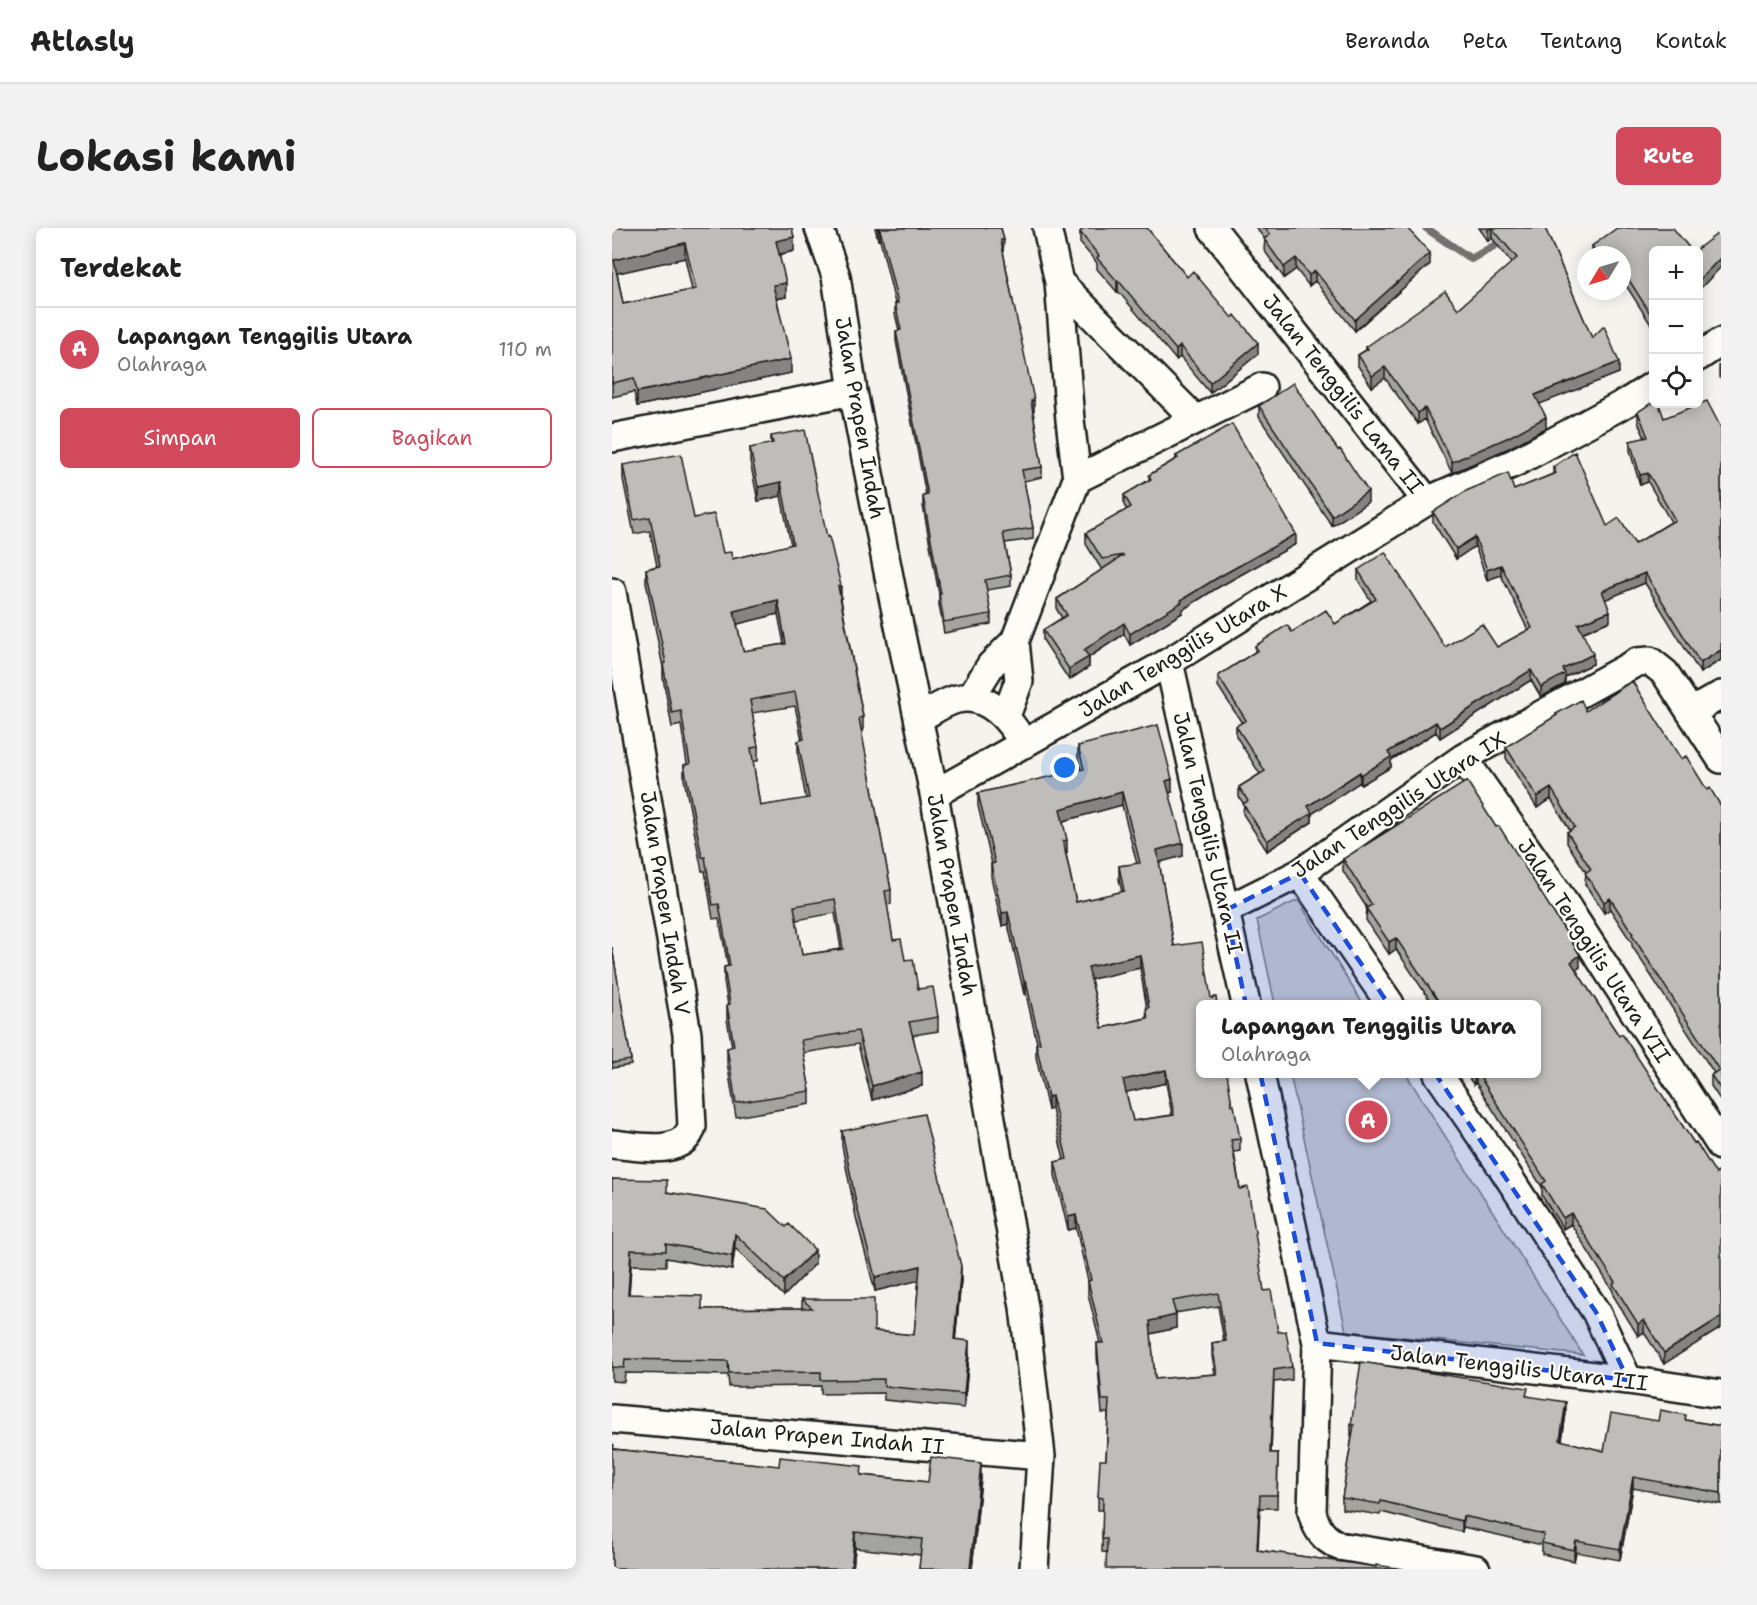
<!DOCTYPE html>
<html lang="id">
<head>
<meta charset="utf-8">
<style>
  :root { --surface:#fff; --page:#f2f2f2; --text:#222; --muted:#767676; --line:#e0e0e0; --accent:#d1495b }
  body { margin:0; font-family:"Shantell Sans",sans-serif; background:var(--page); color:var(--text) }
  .controls { position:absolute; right:18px; top:18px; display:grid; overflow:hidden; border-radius:9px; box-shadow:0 3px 15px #0003 }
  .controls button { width:54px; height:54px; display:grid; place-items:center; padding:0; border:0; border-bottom:2px solid var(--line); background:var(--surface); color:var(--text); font:30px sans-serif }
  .compass { position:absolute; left:965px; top:18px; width:54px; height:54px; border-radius:50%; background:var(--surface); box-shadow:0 3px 15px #0003; rotate:232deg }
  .you { position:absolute; left:453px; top:540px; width:21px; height:21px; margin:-15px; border:4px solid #fff; border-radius:50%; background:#1a73e8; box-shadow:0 0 0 9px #1a73e833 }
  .badge { display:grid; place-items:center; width:39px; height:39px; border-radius:50%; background:var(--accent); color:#fff; font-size:20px; font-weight:700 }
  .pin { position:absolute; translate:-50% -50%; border:3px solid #fff; box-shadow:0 2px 6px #0006 }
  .popup { position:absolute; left:584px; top:772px; width:345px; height:78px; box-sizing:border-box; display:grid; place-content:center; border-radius:9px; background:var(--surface); filter:drop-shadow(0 2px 4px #0005); font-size:20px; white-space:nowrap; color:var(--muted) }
  .popup b { font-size:22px; color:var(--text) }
  .popup::after { content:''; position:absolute; left:50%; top:100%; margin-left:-12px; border:12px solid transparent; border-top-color:var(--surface) }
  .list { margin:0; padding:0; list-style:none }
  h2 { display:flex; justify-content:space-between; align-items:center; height:78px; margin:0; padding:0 24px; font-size:26px }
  h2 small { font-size:20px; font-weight:400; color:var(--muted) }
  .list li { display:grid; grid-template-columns:39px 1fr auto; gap:18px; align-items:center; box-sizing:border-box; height:84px; padding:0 24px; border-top:2px solid var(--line) }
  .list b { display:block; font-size:22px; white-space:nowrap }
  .list p { margin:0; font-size:20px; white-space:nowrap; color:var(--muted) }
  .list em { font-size:20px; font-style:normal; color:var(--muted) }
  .actions { display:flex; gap:12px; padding:18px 24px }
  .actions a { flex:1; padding:14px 0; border:2px solid var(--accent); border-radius:9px; text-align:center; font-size:21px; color:var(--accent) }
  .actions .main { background:var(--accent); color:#fff }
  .icon { flex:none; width:33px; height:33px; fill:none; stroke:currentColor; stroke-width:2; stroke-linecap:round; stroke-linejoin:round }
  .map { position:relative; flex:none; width:1109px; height:1341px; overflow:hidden; border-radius:9px }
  header { display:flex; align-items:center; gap:36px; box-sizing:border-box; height:84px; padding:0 30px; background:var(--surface); border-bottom:2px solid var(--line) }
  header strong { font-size:28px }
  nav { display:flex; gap:33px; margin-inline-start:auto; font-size:21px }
  .intro { display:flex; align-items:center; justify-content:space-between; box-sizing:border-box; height:144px; padding:0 36px }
  h1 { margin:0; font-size:42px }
  .button { padding:15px 27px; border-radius:9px; background:var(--accent); color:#fff; font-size:21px; font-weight:700 }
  main { display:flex; gap:36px; padding:0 36px }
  aside { flex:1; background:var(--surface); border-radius:9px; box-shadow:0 3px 15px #0003 }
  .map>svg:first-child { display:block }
  .green { fill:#d4d3cf; stroke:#787876; stroke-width:1.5 }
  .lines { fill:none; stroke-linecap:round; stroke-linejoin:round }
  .stream { stroke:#72716f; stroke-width:8 }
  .street-casing { stroke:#1c1c1c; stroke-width:32 }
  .street { stroke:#fdfcf7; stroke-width:27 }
  .wall { fill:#a3a3a0; stroke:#1c1c1c; stroke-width:1.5; fill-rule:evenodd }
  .shaded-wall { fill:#858482; stroke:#1c1c1c; stroke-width:1.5 }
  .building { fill:#bebdba; stroke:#1c1c1c; stroke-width:1.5; fill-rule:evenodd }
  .marked { fill:#1d4ed8; fill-opacity:0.2; stroke:#1d4ed8; stroke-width:4.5; stroke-dasharray:12 8; stroke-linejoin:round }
  .labels { text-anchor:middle; stroke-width:4.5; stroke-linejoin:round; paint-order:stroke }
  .street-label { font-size:21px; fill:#1c1c1c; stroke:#fdfcf7 }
</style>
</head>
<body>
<header>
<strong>Atlasly</strong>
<nav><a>Beranda</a><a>Peta</a><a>Tentang</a><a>Kontak</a></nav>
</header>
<div class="intro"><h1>Lokasi kami</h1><a class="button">Rute</a></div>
<main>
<aside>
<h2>Terdekat<small></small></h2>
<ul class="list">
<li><span class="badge">A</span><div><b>Lapangan Tenggilis Utara</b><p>Olahraga</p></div><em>110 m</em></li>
</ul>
<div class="actions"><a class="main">Simpan</a><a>Bagikan</a></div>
</aside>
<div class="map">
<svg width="1109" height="1341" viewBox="0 0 1109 1341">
  <rect width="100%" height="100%" fill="#f4f3ee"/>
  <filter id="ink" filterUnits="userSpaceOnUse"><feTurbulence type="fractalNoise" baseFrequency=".0167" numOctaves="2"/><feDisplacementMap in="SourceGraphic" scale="12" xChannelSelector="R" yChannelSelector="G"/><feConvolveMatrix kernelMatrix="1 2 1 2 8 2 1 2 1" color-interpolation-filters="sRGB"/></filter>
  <g filter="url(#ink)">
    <path class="green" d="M686 672 751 776H663L645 692Z
      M678 846H794L971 1127 734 1103Z"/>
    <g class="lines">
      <path class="stream" d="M814 0 859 31 892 12"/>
      <defs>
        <path id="street" d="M207 0 224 48 241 163 279 359 322 566 412 1079 429 1228 422 1341
          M600 0 815 273
          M447 54 583 191
          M1086 129 1109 114
          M0 210 241 163
          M465 251 650 159
          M0 364 75 806 80 898C72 930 24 918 0 916
          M557 434 634 776
          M359 469 379 437 403 413 465 251 458 192 447 54 435 0
          M1079 484 1109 467
          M394 488 407 453 403 413
          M307 490C319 484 332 474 345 471 376 464 398 492 412 516
          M851 530 945 664 1109 918
          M322 566 557 434 815 273 904 234 1017 173 1042 157
          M688 645 778 776
          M614 682 688 645 851 530 1025 434 1038 433 1053 445 1109 531
          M648 846 705 1115 700 1284C705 1302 711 1310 727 1318L864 1341
          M826 846 888 936 984 1084 1016 1152
          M705 1115 1016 1152 1109 1166
          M0 1191 429 1228"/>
      </defs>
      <use href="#street" class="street-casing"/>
      <use href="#street" class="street"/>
    </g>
    <path class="wall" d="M0 0 182 23 167 27 174 69 165 71 179 145 25 178 22 164 0 169ZM73 30 80 62 11 76 5 45Z
      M263 0H389L392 12 391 23 422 183H421L430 239V249L412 253 421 300V311L393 315 399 347V358L374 362 379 386V396L332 405 327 377V366L311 278V268L314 267 284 113V103L287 102 283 86V75L268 12H266Z
      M468 0H535L575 49 646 126 598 165 568 129 564 132 506 63 505 64 485 41V35L468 15V4L470 3Z
      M644 0H798L796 1 818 36 743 103 703 53 697 58 684 41 672 50 652 22 653 11Z
      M867 0H933L980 110 1007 145 927 176 934 200 897 220 840 245 813 191 806 196 773 150 760 159 746 138V127L754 122V119L846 81 900 35 880 10 876 13Z
      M980 18 1041 22V100L1010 51V27H980Z
      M1109 137V151L1107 148V138Z
      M647 178 756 274 720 298 647 189Z
      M1026 184 1052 190 1109 200V432L1088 445 1033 355 993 371 998 393 970 405 981 436 953 449V456L929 469 919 452 828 510 824 504 779 532V539L749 557 748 554 700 586V594L655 623 631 586 632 576 627 569V559L648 546 624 508V498L630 495 606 458V448L643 424V418L680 404 723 396 759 373 746 352V342L833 419H885L916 402 889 347 875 352 863 318 844 331 821 294V284L902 262 941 246V239L995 298 1023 316 1059 294 1036 254 1028 257 1018 223V213L1033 210 1026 194Z
      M159 208 229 371 251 489V503H249L279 662V676L275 677 281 712 293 732 306 761 326 789V803L301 807 310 858 260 872 246 816 191 825 198 863V876L124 889 115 834V820L120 819 115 791V777H116L112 753V739L116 738 107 690 101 691 93 643H90L72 551V537L75 536 69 497 60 499 51 450V439L34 354V341L45 338 38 303 22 306 11 251V237L82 290 111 325 120 331 179 317 169 268 146 273 138 233V220L159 216ZM166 386 172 416 131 423 125 396ZM183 478 190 512 186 513V527L194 571 148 578 141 533H146V519L140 485ZM223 685 229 721 190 727 184 692Z
      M564 228 684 316 605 360 570 382V385L518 417 512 406 477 429V439L457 452 431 412V402L450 390 445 382V371L490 342 474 316V305L515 282 512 277V267L537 252V247L564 231Z
      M974 483 1069 531 1109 578V873L1099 858V847L1102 845 1020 718V715L998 681 992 685 973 656 974 644 955 615V604L958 602 939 571 925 580 894 530V519L944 488V486Z
      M466 518 560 564 557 565 571 628 547 634 562 718 599 770 620 877 628 911V923L622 924 628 961 652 1063 666 1104 680 1139V1152L662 1154 659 1225H666L665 1280H648L646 1322 764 1339 792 1341 490 1324 491 1282H486V1269L494 1232 496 1185H490L485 1128V1115H488L476 1066V1053L464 1000 456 1002 443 947V934L452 932 440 881 436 882 424 829V816L425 815 414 766H412L396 696 390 698 379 649V636H380L366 578V565L469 542 466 531ZM510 577 525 636 507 638V651L510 664 464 674 454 626 455 625 451 593ZM528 740 535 781 534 790 490 800 479 751ZM554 855 560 887 521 893 514 864ZM606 1078 612 1113 600 1115V1128L603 1146 543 1151 539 1106 564 1100 563 1085Z
      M731 631 968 739 964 742 1007 808 1082 915 1052 1136 1032 1104 1026 1108 1001 1067V1063L959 996 951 1001 930 968V959L864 855 862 857 854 846H924V777H821L784 721 777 726 754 692 755 680 731 643Z
      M0 719 19 832V837L0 840Z
      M230 903 349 1052 343 1111 357 1127 352 1180 272 1172V1165L209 1166V1158L117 1159 116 1147 13 1145 12 1154 0 1153V951L55 964 203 1036 172 1068 123 1020 120 1042 54 1030V1038L19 1037 17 1066 90 1081 190 1080V1071L262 1103 302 1107 307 1052 263 1063 244 989 230 918Z
      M916 1168 954 1185 950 1213 992 1223 1046 1193 1074 1192 1109 1198V1276L1021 1260 1008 1332 964 1324 962 1333 930 1326V1317L851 1299 850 1304 769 1284 768 1287 730 1281V1270L740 1208H739V1197Z
      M2 1221 316 1254 369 1250 360 1341H307L309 1327 243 1320 241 1341H0Z"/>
    <path class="shaded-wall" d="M879 0H880V10L876 13V2Z
      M268 1V12H266V2Z
      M182 9V23L164 27V13Z
      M73 15V30L2 46V32Z
      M818 25V36L743 103V92Z
      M1109 29V39L1086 63V53Z
      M684 30V41L672 50V39Z
      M703 43V53L697 58V47Z
      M506 52V63L505 64V53Z
      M174 55V69L161 71V57Z
      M646 115V126L598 165V155Z
      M568 118V129L564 132V122Z
      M179 131V145L25 178V164Z
      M1007 134V145L923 178V167Z
      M773 139V150L760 159V148Z
      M422 172V183H419V173Z
      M813 180V191L806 196V185Z
      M934 189V200L897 220 840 245V234Z
      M1036 245V254L1028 257V247Z
      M169 254V268L146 273V259Z
      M756 263V274L720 298V288Z
      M684 306V316L605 360 570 382V385L518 417V406L569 372 605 350Z
      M863 309V318L844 331V321Z
      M889 337V347L875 352V342Z
      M1033 345V355L990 373V363Z
      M226 358H229V371Z
      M166 372V386L122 397V383Z
      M998 383V393L966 406V396Z
      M512 395V406L477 429V439L457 452V441L472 422Z
      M1109 422V432L1088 445V435Z
      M981 426V436L953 449V456L929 469V459L951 441Z
      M919 442V452L828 510V500Z
      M824 494V504L779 532V539L749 557V547L776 524Z
      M748 544V554L700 586V594L655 623V613L696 578Z
      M560 551V564L554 566V553Z
      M939 560V571L925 580V569Z
      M510 564V577L448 594V581Z
      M455 612V625L451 626V613Z
      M571 615V628L545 635V622Z
      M998 670V681L992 685V674Z
      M396 684V696L390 698V685Z
      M784 710V721L777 726V714Z
      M528 727V740L476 752V739Z
      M968 727V739L959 745V734Z
      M412 753H414V766H412Z
      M554 842V855L511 865V852Z
      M310 844V858L260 872V858Z
      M862 846H864V855L862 857Z
      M440 868V881L436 882V869Z
      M959 985V996L951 1001V990Z
      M464 987V1000L456 1002V989Z
      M123 1006V1020L120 1042V1028Z
      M19 1022V1037L16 1081V1066Z
      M203 1022V1036L172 1068V1053Z
      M308 1038V1052L263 1063V1049Z
      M349 1038V1052L342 1125V1111Z
      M564 1087V1100L538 1106V1093Z
      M1109 1089V1100L1052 1136V1125Z
      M1032 1092V1104L1026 1108V1096Z
      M357 1113V1127L352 1180V1166Z
      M954 1174V1185L948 1223V1212Z
      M369 1235V1250L360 1341H358Z
      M1021 1249V1260L1008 1332V1321Z
      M851 1288V1299L850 1304V1293Z
      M243 1304V1320L241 1341H239Z
      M964 1313V1324L962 1333V1322Z"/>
    <path class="building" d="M0 0H180L182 9 164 13 174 55 161 57 179 131 25 164 22 150 0 155ZM73 15 84 61 11 76 2 32Z
      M265 0H389L392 12H389L395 45 422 172 419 173 430 239 410 242 421 300 391 305 399 347 373 352 379 386 332 394 327 366H329L311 268 316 267 284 103 289 102 283 75H286L268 1 266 2Z
      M473 0H535L575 49 581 43 620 90 623 87 646 115 598 155 568 118 564 122 506 52 505 53 485 30 487 28 468 4Z
      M653 0H795L818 25 743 92 703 43 697 47 684 30 672 39 652 11 658 7Z
      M880 0H933L980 110 992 98 1007 134 923 167 934 189 897 209 840 234 813 180 806 185 773 139 760 148 746 127 756 121 754 119 833 63 846 81 905 30Z
      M1005 0H1061L1079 22H1041V90L1010 41V27H987L980 18Z
      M1109 3V29L1086 53V22H1084Z
      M681 155 726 222 728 221 756 263 720 288 647 178Z
      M1095 173 1109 200V422L1088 435 1033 345 990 363 998 383 966 396 981 426 951 441 953 446 929 459 919 442 828 500 824 494 776 524 779 529 749 547 748 544 696 578 700 585 655 613 631 576 636 573 627 559 653 543 624 498 634 492 606 448 646 422 643 418 675 397 680 404 714 382 723 396 764 371 746 342 773 324 833 419 870 396 885 419 920 400 889 337 875 342 863 309 844 321 821 284 854 263 896 245 902 262 944 245 941 239 963 224 995 298 1007 290 1023 316 1063 292 1036 245 1028 247 1018 213 1036 209 1026 184 1041 174V176H1047L1052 190Z
      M620 196 684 306 605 350 569 372 570 374 518 406 512 395 472 422 477 429 457 441 431 402 455 387 445 371 512 327 490 331 474 305 519 279 512 267 539 251 537 247 566 230 564 228Z
      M193 202 215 309 217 308 229 358H226L251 489 247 490 279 662 273 663 281 712 289 711 293 732 301 731 306 761 321 759 326 789 297 794 310 844 260 858 246 803 189 812 198 863 124 875 115 820 122 818 115 777 118 776 112 739 118 738 107 676 101 677 93 629H90L72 537 78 536 69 483 60 485 51 436 54 435 34 341 48 338 38 289 22 292 11 237 69 226 82 290 102 286 111 325 119 324 120 331 181 316 169 254 146 259 138 220 161 215 159 208ZM166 372 174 416 131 423 122 383ZM183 464 192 511 186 513 197 570 148 578 139 520 146 519 138 472ZM223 671 231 721 190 727 182 678Z
      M1020 453 1069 531 1074 528 1095 562 1098 560 1109 578V862L1099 847 1107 842 1020 707 1021 706 998 670 992 674 973 645 979 641 955 604 963 599 939 560 925 569 894 519 945 487 944 486 969 472 974 483Z
      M546 497 560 551 554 553 571 615 545 622 562 718 590 714 599 770 604 769 605 777H588V846H615L620 877H622L628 911 619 912 628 961 636 959 652 1063 659 1062 666 1104 674 1103 680 1139 662 1142 658 1225H666L665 1267H648L645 1322 764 1339V1337L792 1341H494L495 1311H490L491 1270 486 1269 488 1232H494L497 1172H490L485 1115H491L476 1053 479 1052 464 987 456 989 443 934 455 931 440 868 436 869 424 816 428 815 414 753H412L396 684 390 685 379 636 383 635 366 565 472 541 466 518ZM510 564 528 635 507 638 512 663 464 674 451 613 455 612 448 581ZM528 727 537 780 534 781 536 790 490 800 476 739ZM554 842 562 887 521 893 511 852ZM606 1065 614 1113 600 1115 605 1146 543 1151 538 1093 564 1087 560 1073Z
      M855 553 884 599 887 598 968 727 959 734 986 776 1007 808 1010 806 1082 915 1084 914 1104 946 1106 944 1109 948V1089L1052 1125 1032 1092 1026 1096 1001 1056 1003 1054 959 985 951 990 930 956 934 953 866 846H924V777H829L784 710 777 714 754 680 760 677 731 631Z
      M0 719 19 832 0 835Z
      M312 886 349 1038 342 1111 357 1113 352 1166 272 1158V1151L209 1152V1144L117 1145 116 1133 13 1131 12 1140 0 1139V951L55 952V964L155 981 174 999 177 996 203 1022 172 1053 123 1006 120 1028 54 1016V1023L19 1022 16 1066 90 1068V1081L200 1080 190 1071H262V1103L302 1107 308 1038 263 1049 244 975 230 903Z
      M749 1134 916 1160 914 1168 954 1174 948 1212 992 1223 999 1185 1046 1193 1048 1182 1074 1187 1073 1192 1109 1198V1265L1021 1249 1008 1321 964 1313 962 1322 930 1315 932 1306 851 1288 850 1293 769 1273 768 1276 730 1270 742 1197H739Z
      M0 1216 2 1217 1 1221 167 1238 168 1229 250 1238 249 1247 316 1254 319 1229 369 1235 358 1341H307L310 1311 243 1304 239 1341H0Z"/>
  </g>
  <path class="marked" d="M688 645 984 1084 1016 1152 705 1115 614 682Z"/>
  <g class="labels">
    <g class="street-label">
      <text transform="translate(731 166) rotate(52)" y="7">Jalan Tenggilis Lama II</text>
      <text transform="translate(248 190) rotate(80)" y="7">Jalan Prapen Indah</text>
      <text transform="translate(571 423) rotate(-31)" y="7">Jalan Tenggilis Utara X</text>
      <text transform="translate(787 577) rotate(-33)" y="7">Jalan Tenggilis Utara IX</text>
      <text transform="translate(596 605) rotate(77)" y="7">Jalan Tenggilis Utara II</text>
      <text transform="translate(340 667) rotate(80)" y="7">Jalan Prapen Indah</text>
      <text transform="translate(53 675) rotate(81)" y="7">Jalan Prapen Indah V</text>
      <text transform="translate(982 723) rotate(57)" y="7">Jalan Tenggilis Utara VII</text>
      <text transform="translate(907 1140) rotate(7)" y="7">Jalan Tenggilis Utara III</text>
      <text transform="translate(215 1209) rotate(5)" y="7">Jalan Prapen Indah II</text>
    </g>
  </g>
</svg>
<div class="controls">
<button>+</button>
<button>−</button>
<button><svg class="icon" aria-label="locate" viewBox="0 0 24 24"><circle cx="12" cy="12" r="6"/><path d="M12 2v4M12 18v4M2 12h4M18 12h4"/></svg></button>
</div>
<svg class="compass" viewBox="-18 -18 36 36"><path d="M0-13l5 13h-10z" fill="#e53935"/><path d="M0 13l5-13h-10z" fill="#767676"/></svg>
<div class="you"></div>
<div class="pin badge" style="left:756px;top:892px">A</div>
<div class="popup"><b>Lapangan Tenggilis Utara</b>Olahraga</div>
</div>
</main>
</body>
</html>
